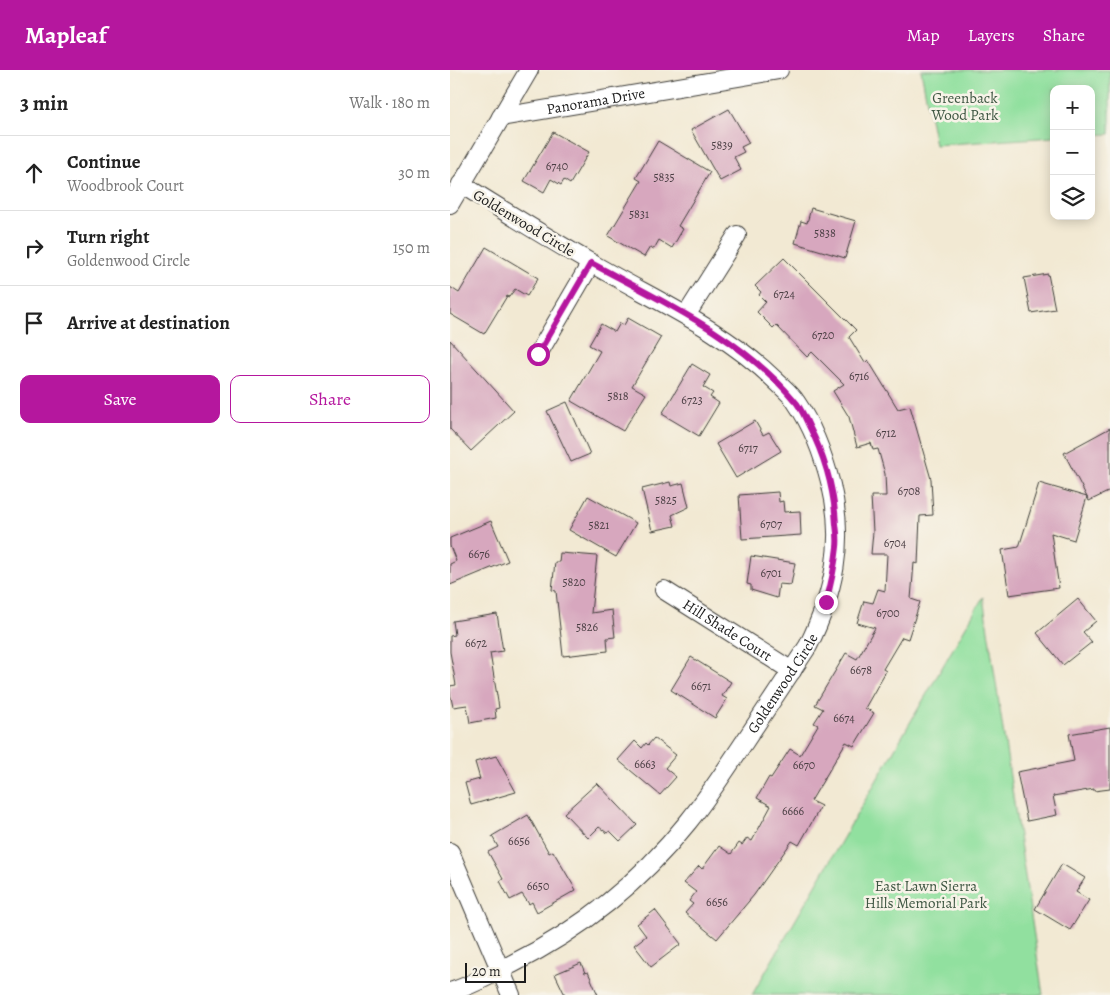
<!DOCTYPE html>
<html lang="en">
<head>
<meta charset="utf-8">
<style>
  :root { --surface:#fff; --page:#f6f6f6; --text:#222; --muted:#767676; --line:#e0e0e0; --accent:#b5179e }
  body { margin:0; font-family:Alegreya,serif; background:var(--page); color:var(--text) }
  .controls { position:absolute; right:15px; top:15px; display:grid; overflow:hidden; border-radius:10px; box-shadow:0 2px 12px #0003 }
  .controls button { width:45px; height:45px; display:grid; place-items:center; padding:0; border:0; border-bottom:1px solid var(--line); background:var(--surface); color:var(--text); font:25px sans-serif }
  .scale { position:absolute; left:15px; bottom:12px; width:61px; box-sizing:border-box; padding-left:5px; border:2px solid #1c1c1c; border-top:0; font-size:14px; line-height:18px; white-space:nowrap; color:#1c1c1c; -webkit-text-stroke:4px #f7f3e8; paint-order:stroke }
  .stop { position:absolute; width:15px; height:15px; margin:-11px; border:4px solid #b5179e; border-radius:50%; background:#fff }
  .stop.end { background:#b5179e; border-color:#fff; box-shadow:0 1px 5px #0008 }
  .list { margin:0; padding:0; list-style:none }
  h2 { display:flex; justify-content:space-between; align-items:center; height:65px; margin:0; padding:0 20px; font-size:21px }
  h2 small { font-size:16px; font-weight:400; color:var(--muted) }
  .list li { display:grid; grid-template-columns:32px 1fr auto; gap:15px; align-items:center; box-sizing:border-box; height:75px; padding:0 20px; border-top:1px solid var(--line) }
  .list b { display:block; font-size:19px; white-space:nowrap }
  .list p { margin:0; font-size:16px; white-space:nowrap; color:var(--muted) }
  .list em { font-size:16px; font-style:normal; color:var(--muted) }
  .actions { display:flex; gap:10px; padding:15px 20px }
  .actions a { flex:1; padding:11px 0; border:1px solid var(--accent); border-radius:10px; text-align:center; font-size:18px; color:var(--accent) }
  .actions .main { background:var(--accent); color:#fff }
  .icon { flex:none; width:28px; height:28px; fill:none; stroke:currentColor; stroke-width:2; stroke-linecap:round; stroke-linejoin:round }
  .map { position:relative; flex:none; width:660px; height:925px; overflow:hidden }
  header { display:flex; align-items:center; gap:30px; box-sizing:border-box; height:70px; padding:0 25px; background:var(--accent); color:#fff }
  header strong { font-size:24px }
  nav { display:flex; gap:28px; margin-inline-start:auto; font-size:18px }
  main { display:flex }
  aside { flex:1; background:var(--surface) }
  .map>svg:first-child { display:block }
  .green { fill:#91e09f; stroke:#567e5e }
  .building { fill:#d7a7be }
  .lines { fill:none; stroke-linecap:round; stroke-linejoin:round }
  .street-casing { stroke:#3c3b37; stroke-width:20 }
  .street { stroke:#fff; stroke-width:18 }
  .route { stroke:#b5179e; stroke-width:6 }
  .labels { text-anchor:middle; stroke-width:5; stroke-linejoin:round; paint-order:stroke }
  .number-label { font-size:12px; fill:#4b3f44 }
  .park-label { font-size:15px; fill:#3f5743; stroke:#f7f3e8 }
  .street-label { font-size:15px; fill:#1c1c1c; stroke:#f7f3e8 }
</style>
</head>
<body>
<header>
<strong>Mapleaf</strong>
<nav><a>Map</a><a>Layers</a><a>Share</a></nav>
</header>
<main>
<aside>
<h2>3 min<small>Walk · 180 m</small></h2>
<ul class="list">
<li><svg class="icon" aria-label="ahead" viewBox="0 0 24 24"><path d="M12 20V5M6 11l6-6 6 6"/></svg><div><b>Continue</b><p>Woodbrook Court</p></div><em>30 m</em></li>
<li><svg class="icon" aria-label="right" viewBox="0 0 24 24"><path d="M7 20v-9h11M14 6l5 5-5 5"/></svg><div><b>Turn right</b><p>Goldenwood Circle</p></div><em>150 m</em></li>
<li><svg class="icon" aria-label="arrive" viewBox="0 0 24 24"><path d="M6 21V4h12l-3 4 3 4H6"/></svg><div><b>Arrive at destination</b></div></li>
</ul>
<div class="actions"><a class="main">Save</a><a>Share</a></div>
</aside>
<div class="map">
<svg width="660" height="925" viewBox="0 0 660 925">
  <rect width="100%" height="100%" fill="#f7f3e8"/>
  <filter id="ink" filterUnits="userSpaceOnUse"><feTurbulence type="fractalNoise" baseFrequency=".02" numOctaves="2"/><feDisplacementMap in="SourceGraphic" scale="10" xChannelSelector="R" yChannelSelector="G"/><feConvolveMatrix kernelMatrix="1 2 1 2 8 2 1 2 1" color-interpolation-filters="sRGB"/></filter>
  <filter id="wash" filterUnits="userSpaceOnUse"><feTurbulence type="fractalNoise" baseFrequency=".0096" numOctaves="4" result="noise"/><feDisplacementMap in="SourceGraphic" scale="20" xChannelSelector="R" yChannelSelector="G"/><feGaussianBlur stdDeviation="1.12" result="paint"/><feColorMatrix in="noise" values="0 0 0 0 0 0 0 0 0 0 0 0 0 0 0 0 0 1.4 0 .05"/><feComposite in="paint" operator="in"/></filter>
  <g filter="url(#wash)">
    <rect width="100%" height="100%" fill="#f2e9d3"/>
    <path class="green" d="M471 0H660V64L641 65V19H604V67L485 75Z
      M533 527 593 925H302Z"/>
    <g id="blocks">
      <path class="building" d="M279 39 299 73 291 77 294 82 284 87 291 100 270 111 241 60Z
        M103 62 139 82 120 114 114 110 111 115 101 109 94 122 74 111Z
        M208 71 260 102 228 156 233 159 222 178 209 170 204 179 200 177 194 187 158 166 191 111 186 108Z
        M361 138 406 151 395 188 345 173 351 151 357 153Z
        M36 177 88 208 77 226 65 219 59 227 57 226 34 264 0 244V217L9 223Z
        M334 188 406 260 399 267 415 293 418 290 448 339 460 336 481 409 483 445 470 446 468 494 464 493 461 529 470 532 458 569 452 567 433 599 436 601 415 638 424 643 404 676 396 672 361 731 371 736 349 775 342 771 304 825 267 869 235 843 243 834 239 831 246 822 234 813 249 796 252 799 269 776 281 784 289 773 292 775 297 768 302 771 321 736 307 728 319 707 321 708 340 679 350 685 368 655 364 653 373 639 365 635 396 583 407 589 425 558 407 553 414 531 423 533 428 519 435 521 437 484H421L423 462 421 426H436L435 404 428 379 423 380 421 373 407 377 399 347 383 321 394 314 362 282 357 287 326 255 323 258 307 242 316 232 309 225 311 222 305 216Z
        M598 204 605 239 581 243 574 208Z
        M178 248 211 267 182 316 196 324 173 361 121 331 150 281 139 275 151 254 165 262 170 253 174 255Z
        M0 270 64 341 21 381 0 359Z
        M242 294 260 305 253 317 263 323 260 327 269 333 249 366 212 344Z
        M117 332 140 384 121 392 97 341Z
        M305 351 313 365 319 362 331 381 286 408 266 374Z
        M660 358V421L639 431 614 383Z
        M220 412 221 416 233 413 239 437 222 445 225 456 202 461 192 419Z
        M589 413 637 427 624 470 601 463 609 518 559 525 552 480 569 477Z
        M328 422 329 432 333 431 334 442 350 441 351 465 292 469 289 425Z
        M138 426 186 453 166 487 119 460Z
        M41 451 58 491 0 515V494L6 491 0 476V468Z
        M110 483 147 486 141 543 162 540 165 567 157 568 158 581 113 586 106 521 102 520 105 492H109Z
        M301 486 345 493 341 515 329 514 327 528 301 520V515L297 514Z
        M628 529 646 551 633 562 642 572 613 595 587 563Z
        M47 544 53 581 40 583 49 638 45 639 46 648 20 653 17 635 3 637 0 623V616L6 615 0 582V566L5 565 3 551Z
        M241 587 281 612 272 626 277 629 265 648 221 620Z
        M660 657V719L644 721V719L603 726 607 745 577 751 567 702 624 691 619 664Z
        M204 668 226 685 215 698 226 707 210 725 168 690 185 671 192 678 196 673 198 675Z
        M46 686 66 722 21 735 15 713 30 709 25 692Z
        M147 713 187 755 170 771 160 761 157 763 149 757 138 768 114 743Z
        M78 745 99 783 103 781 126 820 87 842 82 832 79 834 72 824 60 830 50 811 53 809 38 782 48 777 42 766Z
        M612 794 635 808 626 822 639 830 620 860 585 839Z
        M205 840 231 874 201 897 184 875 196 866 187 854Z
        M131 893 135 903 138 902 148 925H115L105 904Z"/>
    </g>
  </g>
  <g filter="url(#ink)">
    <use href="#blocks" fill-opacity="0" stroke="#3c3b37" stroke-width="1"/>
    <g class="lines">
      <defs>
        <g id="street">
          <path id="s1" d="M51 47 329 0"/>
          <path d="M0 134 79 0"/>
          <path d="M237 244 287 165"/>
          <path d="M88 284 141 193"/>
          <path id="s2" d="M214 520 342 601"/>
          <path d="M0 782 61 925"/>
          <path id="s3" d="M0 922C21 916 42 904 62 894 130 860 191 811 238 752 259 726 277 698 295 671 316 639 337 608 358 576 384 524 395 472 381 415 374 387 362 355 346 332 341 324 332 317 325 310 271 258 204 230 141 193 97 168 54 141 11 114"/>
        </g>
      </defs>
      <use href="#street" class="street-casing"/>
      <use href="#street" class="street"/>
    </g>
  </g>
  <g class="lines" filter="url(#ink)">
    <path class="route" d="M88 284 141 193C212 231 291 267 344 330 351 337 355 348 359 356 375 387 384 419 386 454 387 461 388 469 387 477 385 496 381 514 376 532"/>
  </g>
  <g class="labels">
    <g class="number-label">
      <text x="272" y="79">5839</text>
      <text x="107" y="100">6740</text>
      <text x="214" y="111">5835</text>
      <text x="189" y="148">5831</text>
      <text x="375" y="167">5838</text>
      <text x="334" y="228">6724</text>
      <text x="373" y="269">6720</text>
      <text x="409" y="310">6716</text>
      <text x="168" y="330">5818</text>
      <text x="242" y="334">6723</text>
      <text x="436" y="367">6712</text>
      <text x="298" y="382">6717</text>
      <text x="459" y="425">6708</text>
      <text x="216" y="434">5825</text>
      <text x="321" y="458">6707</text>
      <text x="149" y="459">5821</text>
      <text x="445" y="477">6704</text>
      <text x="29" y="488">6676</text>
      <text x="321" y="507">6701</text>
      <text x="124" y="516">5820</text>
      <text x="438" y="547">6700</text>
      <text x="137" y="561">5826</text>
      <text x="26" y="577">6672</text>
      <text x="411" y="604">6678</text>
      <text x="251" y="620">6671</text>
      <text x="394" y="652">6674</text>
      <text x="195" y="698">6663</text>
      <text x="354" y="699">6670</text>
      <text x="343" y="745">6666</text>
      <text x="69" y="775">6656</text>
      <text x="88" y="820">6650</text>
      <text x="267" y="836">6656</text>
    </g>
    <g class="park-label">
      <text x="515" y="33">Greenback<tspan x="515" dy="17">Wood Park</tspan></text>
      <text x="476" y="821">East Lawn Sierra<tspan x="476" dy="17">Hills Memorial Park</tspan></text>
    </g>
    <g class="street-label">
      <text dy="5" stroke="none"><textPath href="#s1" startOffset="96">Panorama Drive</textPath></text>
      <text transform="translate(74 153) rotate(31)" y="5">Goldenwood Circle</text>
      <text dy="5" stroke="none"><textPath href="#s2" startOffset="75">Hill Shade Court</textPath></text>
      <text dy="5" stroke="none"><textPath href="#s3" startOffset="464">Goldenwood Circle</textPath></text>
    </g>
  </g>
</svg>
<div class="controls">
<button>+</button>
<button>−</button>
<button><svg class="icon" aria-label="layers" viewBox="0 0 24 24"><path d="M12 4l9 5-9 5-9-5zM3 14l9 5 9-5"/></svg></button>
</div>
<div class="scale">20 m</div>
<div class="stop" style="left:88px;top:284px"></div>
<div class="stop end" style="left:376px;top:532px"></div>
</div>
</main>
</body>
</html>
